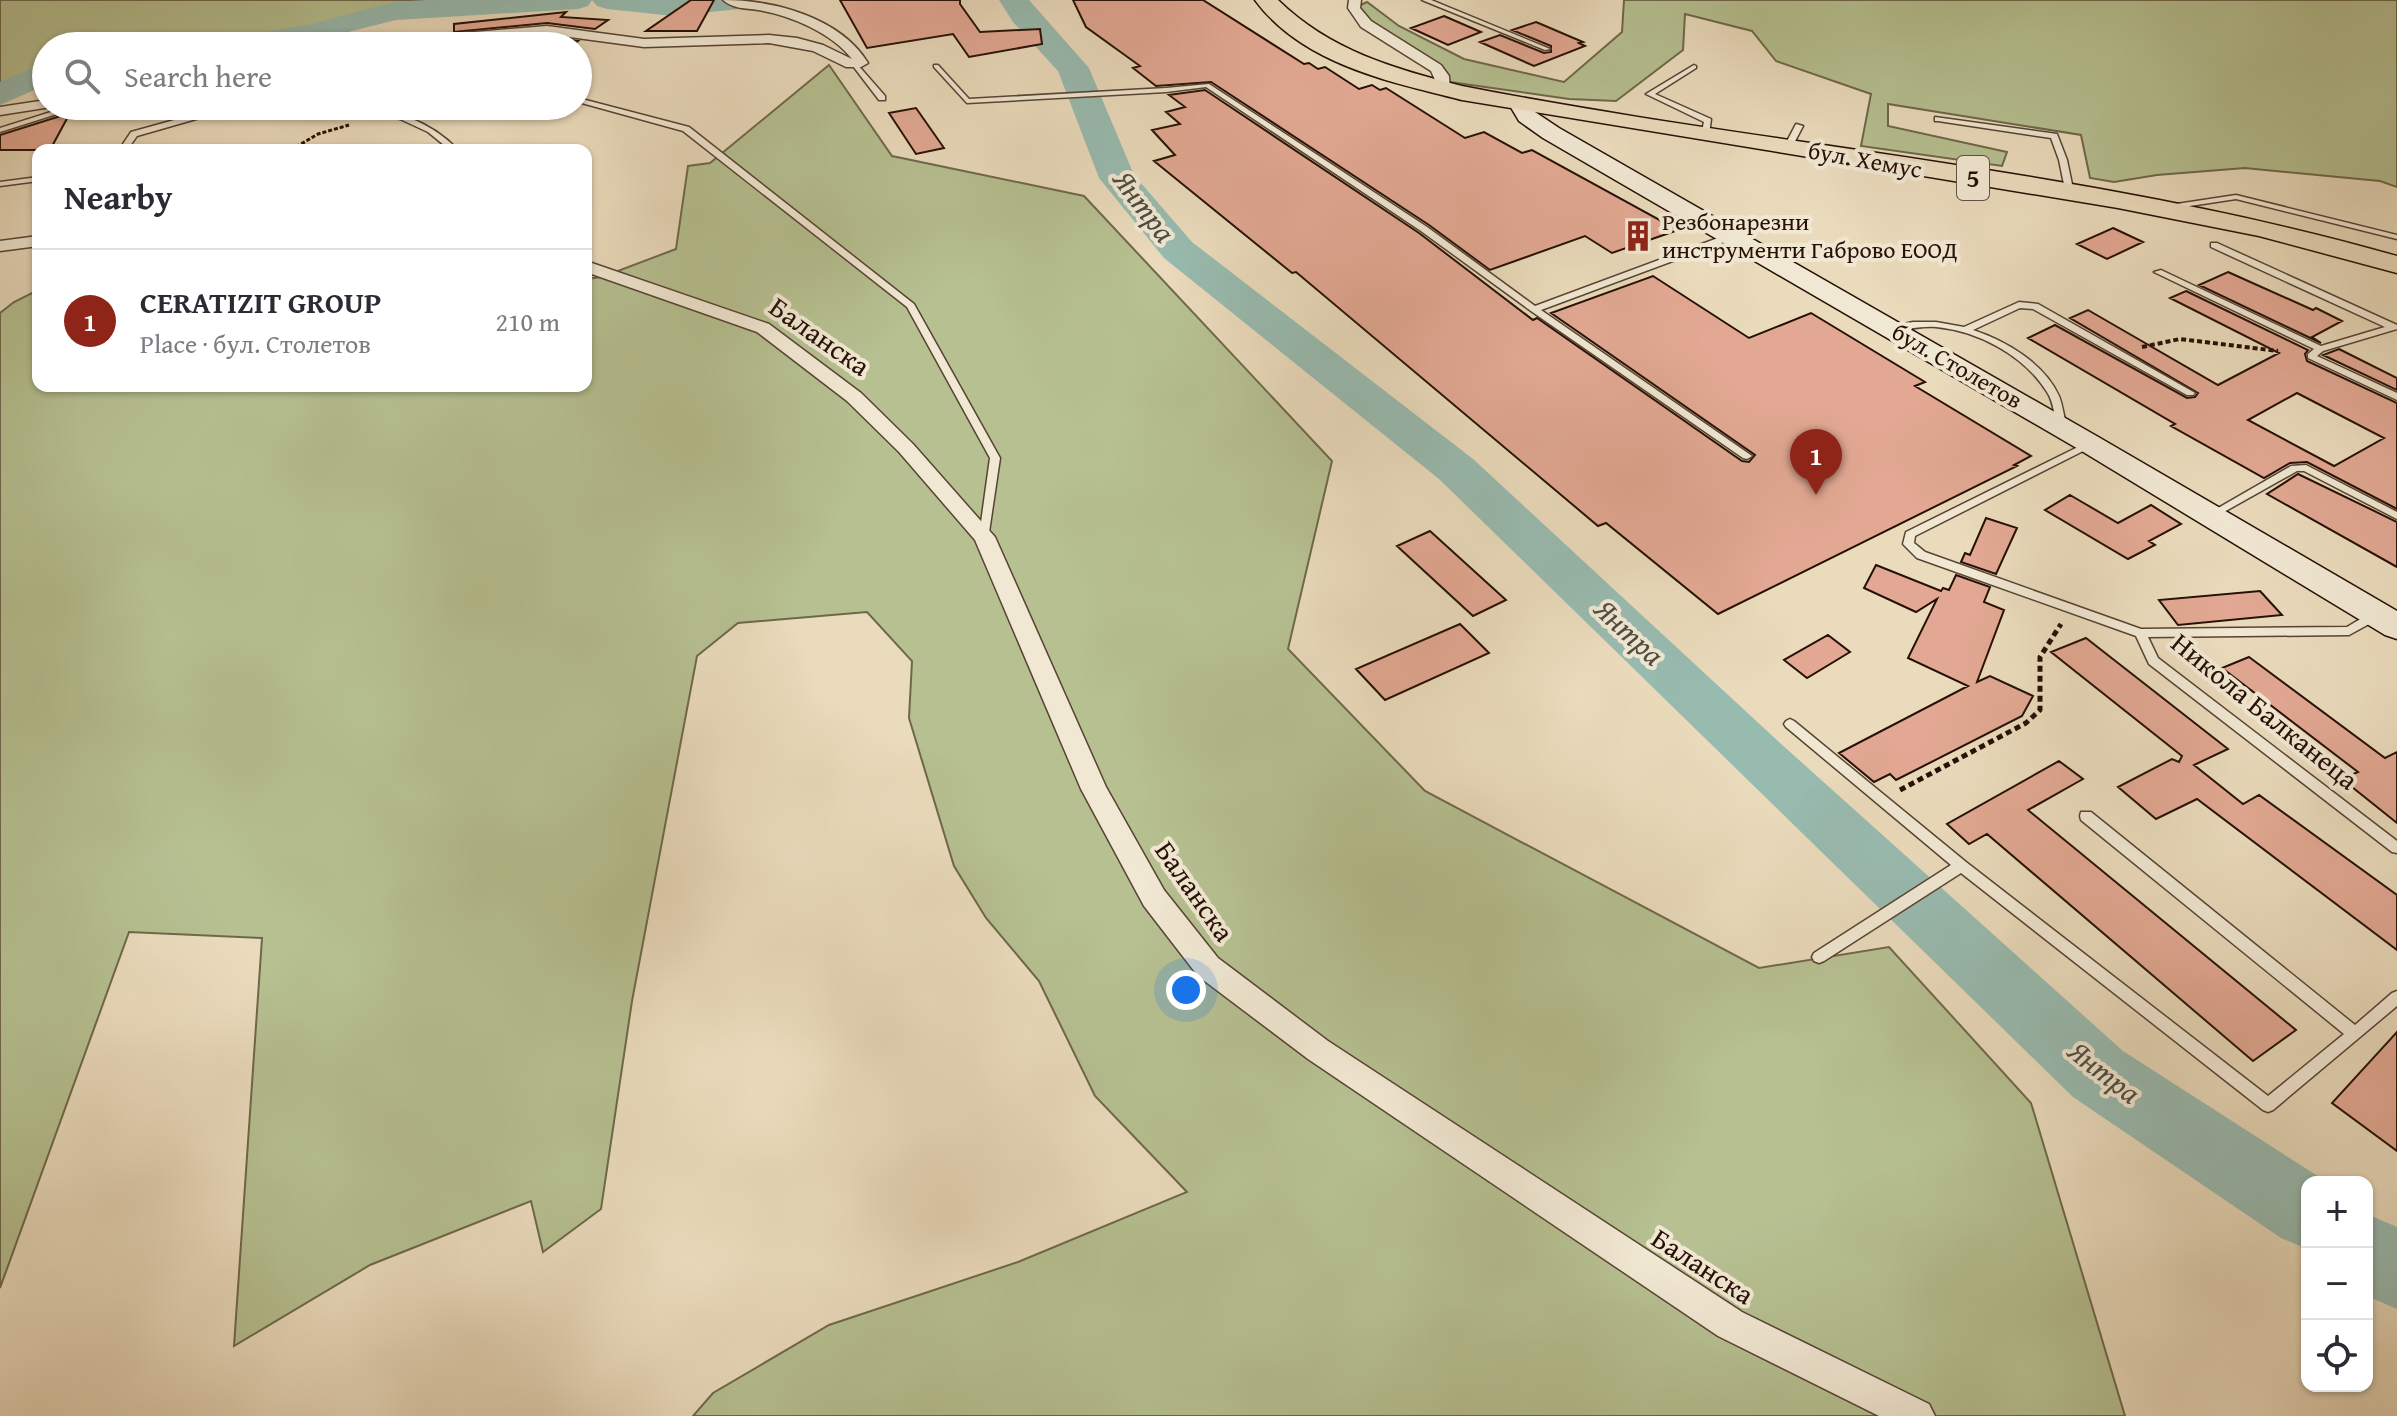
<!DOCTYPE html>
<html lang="en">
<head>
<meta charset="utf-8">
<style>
  :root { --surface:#fff; --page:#f2f2f3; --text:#2b2b33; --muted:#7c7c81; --line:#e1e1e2; --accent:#8f2418 }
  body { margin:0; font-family:"Gentium Book Plus",serif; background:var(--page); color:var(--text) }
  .controls { position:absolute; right:24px; bottom:24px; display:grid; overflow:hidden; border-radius:16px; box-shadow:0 2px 6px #0004 }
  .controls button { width:72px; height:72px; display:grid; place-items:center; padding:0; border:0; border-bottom:2px solid var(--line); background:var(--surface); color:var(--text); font:40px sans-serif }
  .you { position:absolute; left:1186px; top:990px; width:28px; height:28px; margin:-20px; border:6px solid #fff; border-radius:50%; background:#1a73e8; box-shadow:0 0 0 12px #1a73e833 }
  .badge { display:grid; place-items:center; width:52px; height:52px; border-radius:50%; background:var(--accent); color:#fff; font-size:26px; font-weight:700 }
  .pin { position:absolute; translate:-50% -66px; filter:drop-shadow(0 2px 4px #0008) }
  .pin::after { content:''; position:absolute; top:42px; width:28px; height:24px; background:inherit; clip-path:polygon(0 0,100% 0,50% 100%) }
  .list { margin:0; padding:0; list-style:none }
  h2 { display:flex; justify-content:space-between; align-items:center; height:104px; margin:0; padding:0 32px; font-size:34px }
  h2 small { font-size:26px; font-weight:400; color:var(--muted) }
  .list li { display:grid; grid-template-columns:52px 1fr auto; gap:24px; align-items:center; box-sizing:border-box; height:144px; padding:0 32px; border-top:2px solid var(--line) }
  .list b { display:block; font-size:30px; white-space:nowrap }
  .list p { margin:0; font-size:26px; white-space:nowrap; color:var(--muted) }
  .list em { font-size:26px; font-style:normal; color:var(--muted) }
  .icon { flex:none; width:44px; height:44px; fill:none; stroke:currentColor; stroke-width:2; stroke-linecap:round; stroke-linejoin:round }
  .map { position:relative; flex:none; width:2397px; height:1416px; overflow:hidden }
  .search { position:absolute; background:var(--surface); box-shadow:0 2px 6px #0004; left:32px; top:32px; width:560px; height:88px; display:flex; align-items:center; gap:20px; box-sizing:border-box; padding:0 28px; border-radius:44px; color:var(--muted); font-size:30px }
  .panel { position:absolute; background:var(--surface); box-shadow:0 2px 6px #0004; left:32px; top:144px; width:560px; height:248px; border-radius:16px }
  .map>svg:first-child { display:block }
  .green { fill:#b6c091; stroke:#6e684b; stroke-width:2 }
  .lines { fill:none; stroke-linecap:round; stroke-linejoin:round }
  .river { fill:#98bbb0; fill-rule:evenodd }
  .building { fill:#e2a893; stroke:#261005; stroke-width:2; fill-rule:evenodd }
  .lane-casing { stroke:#574333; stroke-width:3 }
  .street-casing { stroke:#574333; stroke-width:3 }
  .secondary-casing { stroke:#261005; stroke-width:3 }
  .primary-casing { stroke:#261005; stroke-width:3 }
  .path-far2 { stroke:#261005; stroke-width:3; stroke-dasharray:4 2; stroke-linecap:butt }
  .path-far1 { stroke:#261005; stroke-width:4; stroke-dasharray:5 3; stroke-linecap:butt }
  .path { stroke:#261005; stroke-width:5; stroke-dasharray:6 4; stroke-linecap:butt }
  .lane { fill:#f1e8d3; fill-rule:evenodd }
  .street { fill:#f1e8d3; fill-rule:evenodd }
  .secondary { fill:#f1e8d3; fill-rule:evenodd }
  .primary { fill:#eadbbc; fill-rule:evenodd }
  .labels { text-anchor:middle; stroke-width:8; stroke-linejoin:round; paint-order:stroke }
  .far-street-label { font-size:24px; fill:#261005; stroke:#f1e8d3 }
  .far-poi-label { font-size:24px; fill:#261005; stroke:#f1e8d3; text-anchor:start }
  .shield { fill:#f1e8d3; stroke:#635143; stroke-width:2 }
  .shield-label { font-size:26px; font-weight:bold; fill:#261005 }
  .street-label { font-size:28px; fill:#261005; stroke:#f1e8d3 }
  .water-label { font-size:30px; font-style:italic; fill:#4e4c41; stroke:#f1e8d3 }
</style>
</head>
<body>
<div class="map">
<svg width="2397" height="1416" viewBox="0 0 2397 1416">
  <rect width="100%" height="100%" fill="#eadbbc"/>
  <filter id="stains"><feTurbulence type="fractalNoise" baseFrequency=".0025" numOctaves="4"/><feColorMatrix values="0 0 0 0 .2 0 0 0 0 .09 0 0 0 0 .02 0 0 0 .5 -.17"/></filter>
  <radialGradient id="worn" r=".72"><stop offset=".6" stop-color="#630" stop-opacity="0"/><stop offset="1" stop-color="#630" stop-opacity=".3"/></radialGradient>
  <path class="green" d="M0 0H501L228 46H46V80L0 97Z
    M1624 0H2397V187L2380 181 2245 168 2157 175 2114 182 2090 178 2081 135 1888 104V126L2007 152 2002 166 1861 146 1871 94 1776 61 1752 31 1685 14 1683 50 1616 101 1569 99 1443 81 1442 76 1379 34 1354 8 1367 2 1399 26 1464 59 1564 82 1622 32Z
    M829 65 892 156 1084 196 1332 461 1288 649 1425 791 1759 968 1889 947 2031 1103 2125 1416H693L713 1393 829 1325 1018 1262 1187 1192 1095 1096 1039 981 986 918 954 866 909 718 912 661 867 612 738 623 697 656 632 1001 601 1209 543 1252 531 1201 370 1265 234 1346 262 938 129 932 0 1288V313L14 302 38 290V386H586V279L602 277 676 249 688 166 710 163Z"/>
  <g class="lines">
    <path class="river" d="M427 0H754L749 6 739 9 673 16 607 9 597 6 592 0 588 6 578 9 396 20 292 46H218L223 39 234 37 312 24 394 2Z
      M999 0H1029L1089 68 1134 175 1192 242 1473 459 1779 742 2123 1051 2327 1182H2307V1249L2281 1238 2073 1097 1439 479 1164 258 1099 178 1058 71 1013 22Z
      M46 62V85L0 105V82Z
      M2367 1214 2397 1227V1309L2367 1296Z"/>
  </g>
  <path class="building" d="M691 0H714L697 31H646Z
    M840 0H960V4L980 32 1040 29 1042 44 969 57 953 34 867 48Z
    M1073 0H1203L1304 64 1309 63 1318 69 1325 67 1359 89 1372 85 1380 90 1386 88 1465 138 1484 132 1522 153 1532 150 1678 230 1612 253 1585 236 1490 270 1429 225 1211 82 1156 86 1133 68 1140 66 1086 27Z
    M566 12 561 17 608 20 595 29 547 23 454 32V24Z
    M1444 16 1481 32 1448 45 1411 28Z
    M1536 22 1583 42 1579 43 1585 46 1534 66 1480 42 1500 35 1544 53 1551 52V46L1512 30Z
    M547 37 578 41 571 46H552L509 40Z
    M1205 90 1419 233 1533 320 1537 318 1742 461 1749 462 1755 455 1551 313 1653 276 1749 338 1811 313 1925 382 1915 386 2031 456 2014 465 2017 466 1718 614 1606 523 1598 526 1296 272 1292 273 1154 161 1175 155 1152 130 1180 124 1166 112 1185 107 1169 95Z
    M916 108 944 148 916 154 889 113Z
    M70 113 50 150H0V135Z
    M2113 228 2143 242 2107 259 2077 244Z
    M2228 272 2313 310 2316 308 2342 321 2312 337 2321 343 2199 285Z
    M2186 291 2308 350 2305 354 2307 361 2397 403V509L2307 462 2290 463 2264 478 2171 426 2175 424 2028 338 2055 325 2187 398 2195 397 2198 393 2070 318 2088 310 2218 385 2279 353 2170 298ZM2297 393 2384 438 2334 466 2248 420Z
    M2339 349 2397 378V390L2323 355Z
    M2298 474 2397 522V567L2267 494Z
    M2070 495 2118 523 2151 505 2181 524 2149 541 2155 545 2128 559 2045 510Z
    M1986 518 2017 528 1996 574 1961 562 1965 553 1970 555Z
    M1430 531 1506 600 1473 616 1397 546Z
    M1876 565 1941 591 1943 588 1949 590 1956 575 1990 587 1984 602 2004 610 1977 682 1990 676 2033 696 2022 716 1896 780 1890 774 1874 782 1839 753 1968 686 1908 658 1937 599 1916 612 1864 588Z
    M2260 591 2282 615 2178 625 2159 600Z
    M1460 624 1489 653 1385 700 1356 669Z
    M1828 635 1850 652 1807 678 1784 660Z
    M2086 638 2228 749 2194 765 2243 804 2259 795 2397 895V950L2197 799 2156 819 2118 787 2172 759 2179 762 2182 756 2051 652Z
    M2249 657 2385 758 2397 752V823L2342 779 2358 772 2222 668Z
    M2059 761 2083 779 2028 810 2296 1030 2253 1061 1987 834 1969 844 1947 824Z
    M2397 1032V1151L2332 1103Z"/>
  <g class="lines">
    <defs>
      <path id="lane" d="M1422 0H1431L1550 49 1545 50Z
        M853 64H857L885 96V100H879L853 66Z
        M934 65H938L969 99 1166 88 1209 84 1427 227 1535 306 1726 235H1732V239L1541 310 1752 456 1747 459 1743 458 1531 311 1421 231 1206 87 1166 92 967 103 934 67Z
        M1694 65 1696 66V68L1655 94 1711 119 1709 135 1705 137 1701 135 1704 122 1646 94Z
        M578 98 689 127 914 304 1000 458 988 539 984 541 979 537 990 458 907 307 683 131 578 102Z
        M70 106H82L0 132V128Z
        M220 106H229L226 108 325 106 321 108 217 113 137 136 127 150H119L131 132 214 109Z
        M338 106C382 106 427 117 458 150H450L428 132 400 119Z
        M1935 117 2057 134 2067 160 2074 194 2070 196 2066 194 2059 160 2051 138 1938 121H1935Z
        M1796 124 1803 126 1791 149H1785L1784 147Z
        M38 177V181L0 186V182Z
        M2236 195 2397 235V239L2236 199 2170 209 2166 207 2170 205Z
        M2211 243H2217L2397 325V329L2323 351 2317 356 2397 393V400L2308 358V354L2314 349 2154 272 2161 270 2321 346 2385 327 2211 247Z
        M2019 302 2038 304 2195 393 2193 395H2187L2033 309 2020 308 1973 330C2006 341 2044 363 2059 396 2063 406 2064 418 2067 428L2062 431 2057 428C2054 416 2054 402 2047 392 2024 355 1978 331 1936 327 1921 326 1907 329 1892 332L1888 329 1889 327 1913 322H1936L1964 327Z
        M2090 441 2095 444 2093 446 1915 536 1914 543 1925 552 2141 629 2347 627 2372 612H2380L2382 615 2380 618 2349 635 2148 637 2158 658 2397 841V853L2392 852 2149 664 2136 636 1917 558 1903 544 1906 532Z
        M2306 465 2397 512V519L2304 471H2297L2215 517 2211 518 2206 515 2291 466Z
        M1790 719 1794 721 1966 862 2268 1096 2344 1034 2081 820 2080 816 2081 812H2091L2355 1025 2392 993 2397 991V1006L2273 1110 2268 1112 2263 1110 1961 873 1824 961 1819 963 1814 961 1812 957 1814 953 1951 865 1786 727 1784 724 1786 721Z"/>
      <path id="street" d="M723 0C773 0 840 17 868 63L861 67H846L813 51 769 43 644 47 547 34 413 46 463 33 547 26 644 39 769 35 797 38 823 45 852 59C832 33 790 15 758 10 745 8 733 9 723 0Z
        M1349 0H1361L1360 8 1371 21 1441 65 1449 76 1450 91H1440L1431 71 1361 27 1348 8Z
        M46 100V106L51 107 0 115V107Z
        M38 236V246L0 251V241Z
        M586 261 769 324 861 393 913 444 995 537 1106 787 1164 890 1218 958 1328 1041 1742 1312 1929 1404 1935 1416H1879L1718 1336 1308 1059 1198 976 1144 906 1081 789 975 540 899 452 847 401 757 332 586 272Z"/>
      <path id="secondary" d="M1520 98 1528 99 1535 112 1559 128 2100 438 2397 611V639L2385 635 2080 450 1543 138 1519 121 1509 104Z"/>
      <path id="primary" d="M1255 0H1278C1329 50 1394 69 1462 86 1773 147 2092 169 2397 256V273L2259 236 2118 208 1462 100C1390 82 1302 64 1255 0Z"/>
    </defs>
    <use href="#lane" class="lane-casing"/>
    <use href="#street" class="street-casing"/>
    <use href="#secondary" class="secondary-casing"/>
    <use href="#primary" class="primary-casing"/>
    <path class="path-far2" d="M291 150 318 134 349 125"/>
    <path class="path-far1" d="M2142 347 2180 339 2278 351"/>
    <path class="path" d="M1900 790 2026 723 2040 710V657L2061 624"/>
    <use href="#lane" class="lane"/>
    <use href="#street" class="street"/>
    <use href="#secondary" class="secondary"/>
    <use href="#primary" class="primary"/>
  </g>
  <defs>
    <symbol id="building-bare" viewBox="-9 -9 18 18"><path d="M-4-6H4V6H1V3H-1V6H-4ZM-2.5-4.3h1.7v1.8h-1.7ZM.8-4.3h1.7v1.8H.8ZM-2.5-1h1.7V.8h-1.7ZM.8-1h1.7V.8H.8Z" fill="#8f2418" stroke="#f1e8d3" stroke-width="2.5" paint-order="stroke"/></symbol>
  </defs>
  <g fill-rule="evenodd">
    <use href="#building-bare" x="1616" y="214" width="44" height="44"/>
  </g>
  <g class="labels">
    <g class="far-street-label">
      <text transform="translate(1865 160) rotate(10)" y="8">бул. Хемус</text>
      <text transform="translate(1957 366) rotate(30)" y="8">бул. Столетов</text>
    </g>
    <g class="far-poi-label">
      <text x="1662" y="230">Резбонарезни<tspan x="1662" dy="28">инструменти Габрово ЕООД</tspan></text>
    </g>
    <rect class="shield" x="1957" y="156" width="32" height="44" rx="6"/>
    <g class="shield-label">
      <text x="1973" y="187">5</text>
    </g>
    <g class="street-label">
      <text transform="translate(820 336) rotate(35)" y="10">Баланска</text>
      <text transform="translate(2265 711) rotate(39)" y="10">Никола Балканеца</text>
      <text transform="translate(1195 891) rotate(55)" y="10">Баланска</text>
      <text transform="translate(1703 1266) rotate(33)" y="10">Баланска</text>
    </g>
    <g class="water-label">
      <text transform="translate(1144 206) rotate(53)" y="10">Янтра</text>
      <text transform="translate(1629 632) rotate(43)" y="10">Янтра</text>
      <text transform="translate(2104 1072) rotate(38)" y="10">Янтра</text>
    </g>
  </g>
  <rect width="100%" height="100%" filter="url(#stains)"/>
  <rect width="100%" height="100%" fill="url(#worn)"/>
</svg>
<div class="controls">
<button>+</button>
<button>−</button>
<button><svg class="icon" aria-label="locate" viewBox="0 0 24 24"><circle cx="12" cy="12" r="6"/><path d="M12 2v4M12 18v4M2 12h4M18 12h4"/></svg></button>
</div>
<div class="you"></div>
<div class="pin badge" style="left:1816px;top:495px">1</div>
<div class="search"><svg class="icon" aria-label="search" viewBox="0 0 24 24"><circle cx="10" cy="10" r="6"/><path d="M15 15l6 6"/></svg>Search here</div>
<section class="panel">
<h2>Nearby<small></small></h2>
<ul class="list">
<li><span class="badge">1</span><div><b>CERATIZIT GROUP</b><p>Place · бул. Столетов</p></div><em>210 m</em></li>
</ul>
</section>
</div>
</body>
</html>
